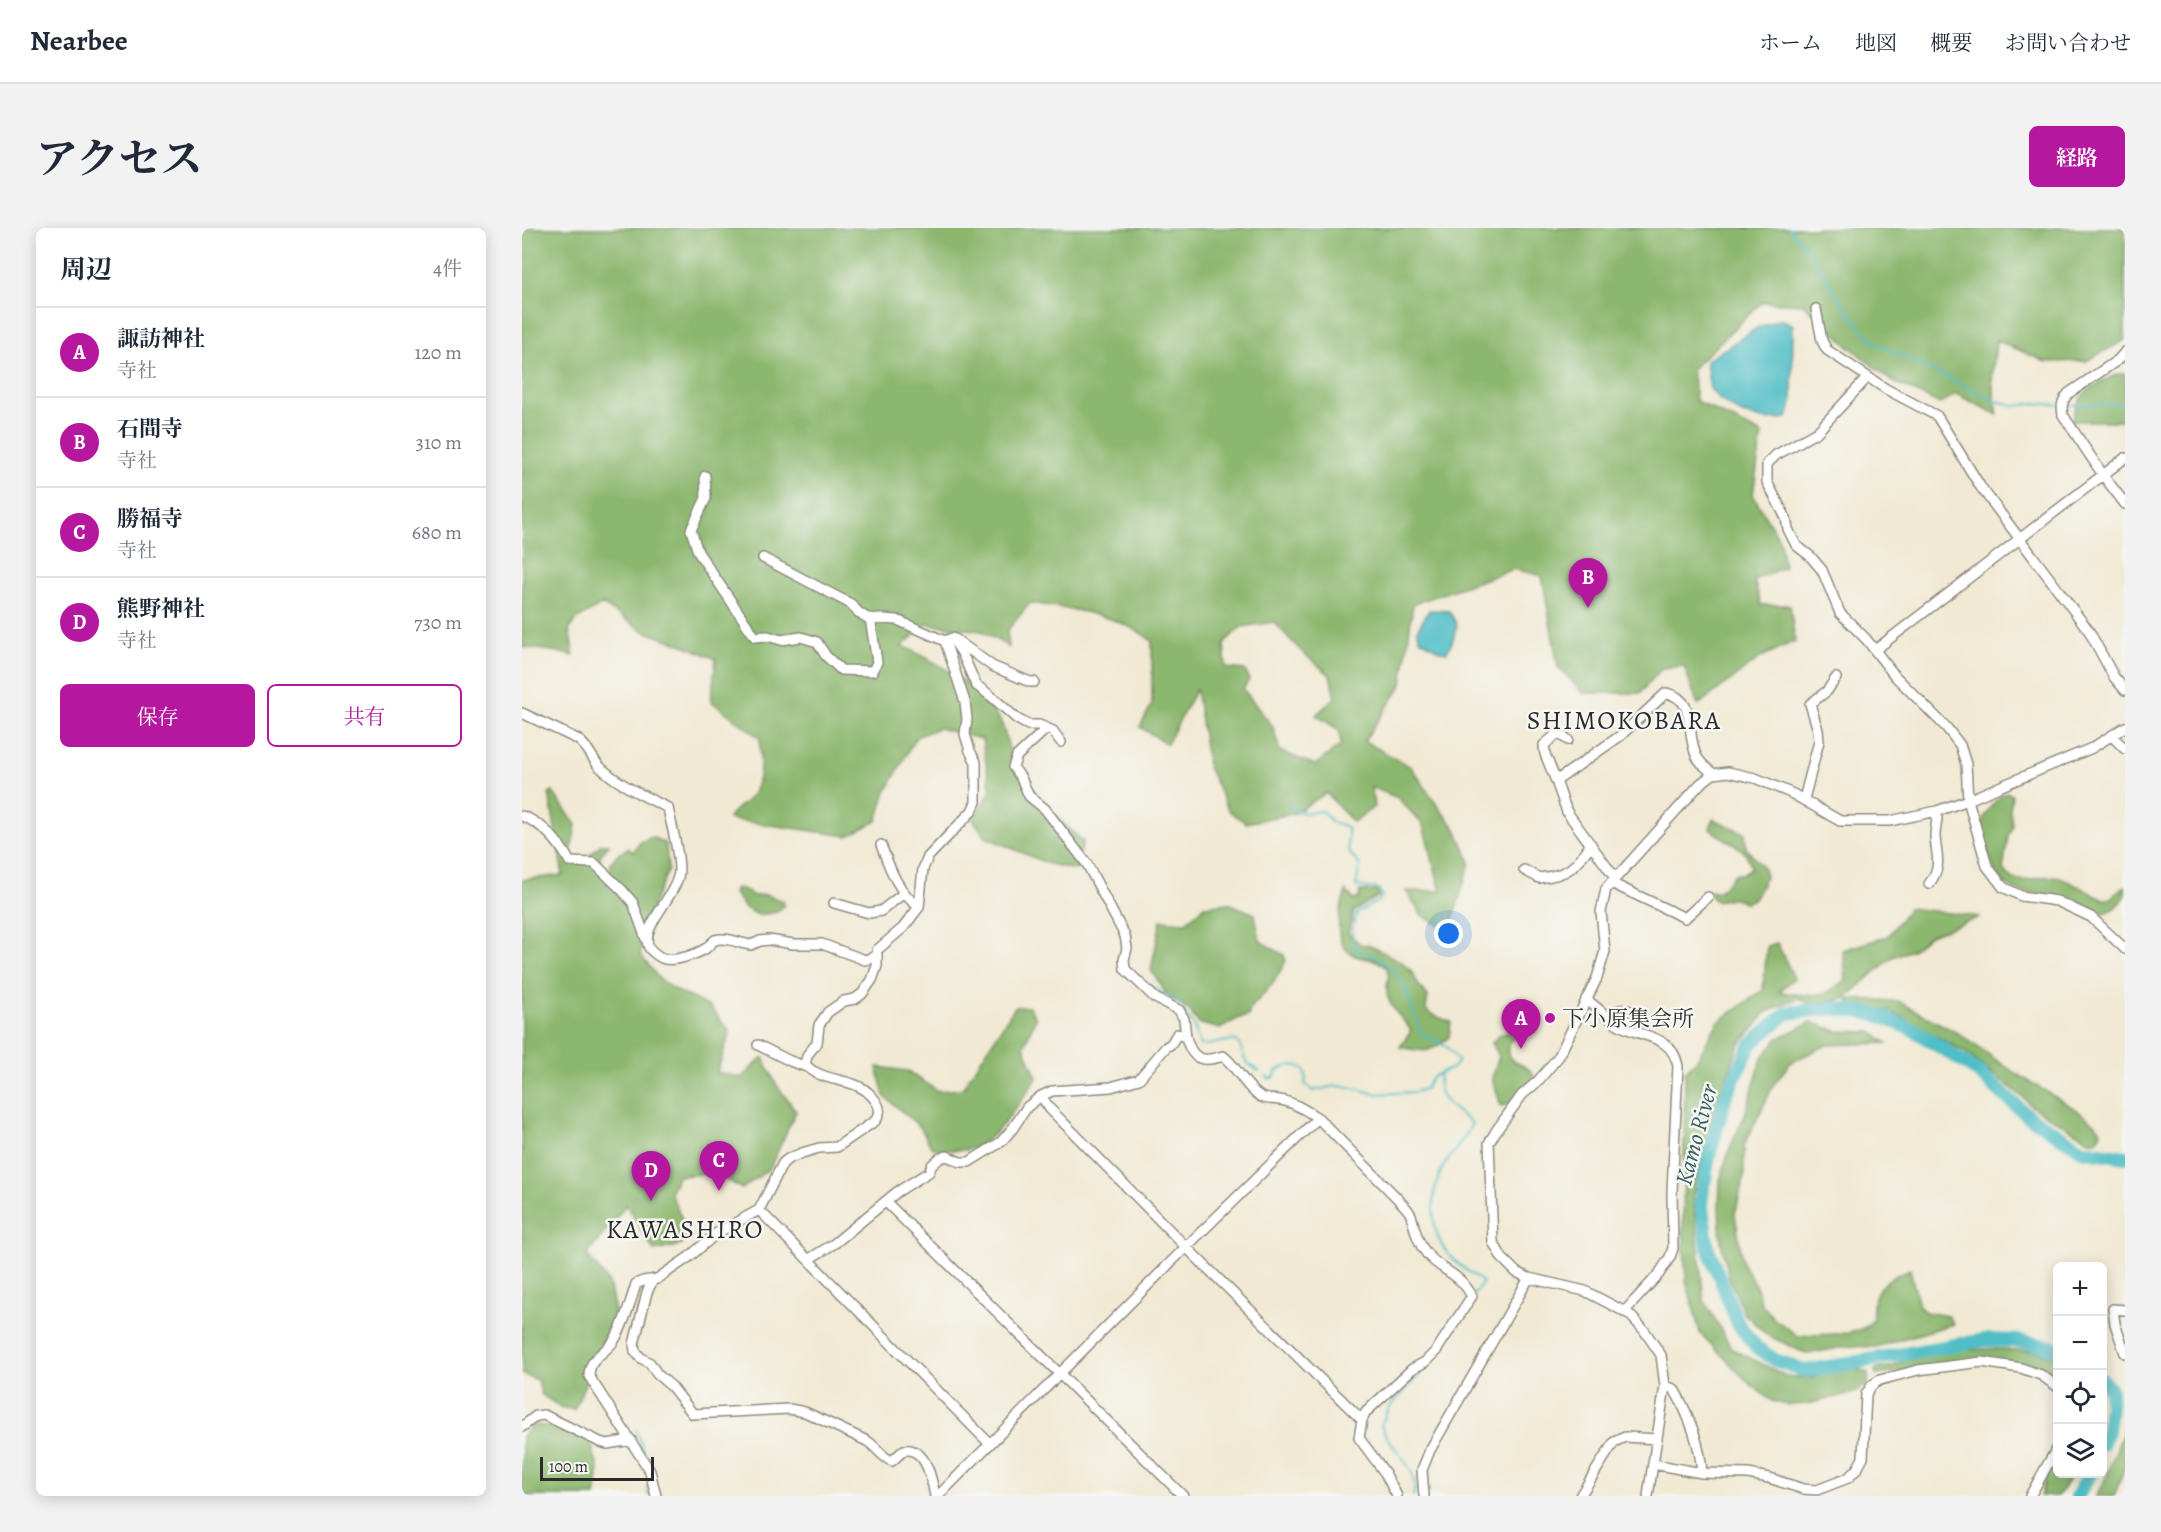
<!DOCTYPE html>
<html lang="ja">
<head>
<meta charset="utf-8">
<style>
  :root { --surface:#fff; --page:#f2f2f3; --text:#1f2937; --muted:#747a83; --line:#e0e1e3; --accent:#b5179e }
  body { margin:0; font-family:Alegreya,"Noto Serif JP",serif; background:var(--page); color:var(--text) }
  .controls { position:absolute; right:18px; bottom:18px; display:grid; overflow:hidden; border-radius:9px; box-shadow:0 3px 15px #0003 }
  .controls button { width:54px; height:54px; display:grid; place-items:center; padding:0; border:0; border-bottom:2px solid var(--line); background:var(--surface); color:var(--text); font:30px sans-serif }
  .scale { position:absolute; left:18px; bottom:15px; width:114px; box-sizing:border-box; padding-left:6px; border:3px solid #2b2b2b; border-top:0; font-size:16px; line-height:21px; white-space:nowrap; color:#2b2b2b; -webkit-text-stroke:4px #f6f6f2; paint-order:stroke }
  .you { position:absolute; left:927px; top:706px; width:21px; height:21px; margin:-15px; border:4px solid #fff; border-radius:50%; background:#1a73e8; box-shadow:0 0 0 9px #1a73e833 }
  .badge { display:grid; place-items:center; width:39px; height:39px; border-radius:50%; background:var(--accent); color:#fff; font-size:20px; font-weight:700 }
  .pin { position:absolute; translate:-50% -50px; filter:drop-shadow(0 2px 3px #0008) }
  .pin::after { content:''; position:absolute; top:32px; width:21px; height:18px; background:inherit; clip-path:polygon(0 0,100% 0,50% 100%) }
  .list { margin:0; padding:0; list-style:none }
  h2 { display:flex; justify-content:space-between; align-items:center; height:78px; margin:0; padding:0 24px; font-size:26px }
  h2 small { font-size:20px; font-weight:400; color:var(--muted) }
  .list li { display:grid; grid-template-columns:39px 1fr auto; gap:18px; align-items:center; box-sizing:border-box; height:90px; padding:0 24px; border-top:2px solid var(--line) }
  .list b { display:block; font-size:22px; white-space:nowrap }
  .list p { margin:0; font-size:20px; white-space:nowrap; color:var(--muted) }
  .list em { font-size:20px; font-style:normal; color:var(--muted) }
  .actions { display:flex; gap:12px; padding:18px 24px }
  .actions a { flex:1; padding:14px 0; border:2px solid var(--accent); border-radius:9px; text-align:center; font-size:21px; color:var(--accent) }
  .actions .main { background:var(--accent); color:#fff }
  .icon { flex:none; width:33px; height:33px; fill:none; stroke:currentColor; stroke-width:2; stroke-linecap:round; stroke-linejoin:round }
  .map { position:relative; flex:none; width:1603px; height:1268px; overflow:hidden; border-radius:9px }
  header { display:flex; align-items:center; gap:36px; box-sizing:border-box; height:84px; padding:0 30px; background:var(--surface); border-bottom:2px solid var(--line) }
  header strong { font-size:28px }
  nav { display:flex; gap:33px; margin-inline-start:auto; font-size:21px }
  .intro { display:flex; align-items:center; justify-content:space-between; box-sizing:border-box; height:144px; padding:0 36px }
  h1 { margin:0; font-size:42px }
  .button { padding:15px 27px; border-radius:9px; background:var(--accent); color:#fff; font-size:21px; font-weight:700 }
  main { display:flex; gap:36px; padding:0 36px }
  aside { flex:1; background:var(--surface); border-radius:9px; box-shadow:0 3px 15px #0003 }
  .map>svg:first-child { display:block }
  .forest { fill:#8cb76e; stroke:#5c714c; stroke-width:1.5; fill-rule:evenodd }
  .water { fill:#50bec6; stroke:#3e7478; stroke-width:1.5 }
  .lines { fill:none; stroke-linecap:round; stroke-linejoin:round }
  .stream { stroke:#50bec6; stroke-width:2 }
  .river { stroke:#50bec6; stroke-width:14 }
  .minor-casing { stroke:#8e8a7f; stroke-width:12 }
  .minor { stroke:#fff; stroke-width:9 }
  .poi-dot { fill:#b5179e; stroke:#f6f6f2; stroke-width:2 }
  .labels { text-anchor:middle; stroke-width:5; stroke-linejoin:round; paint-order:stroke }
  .poi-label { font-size:22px; fill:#2b2b2b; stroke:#f6f6f2; text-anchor:start }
  .water-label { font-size:24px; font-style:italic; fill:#385e61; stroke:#f6f6f2 }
  .quarter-label { font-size:26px; letter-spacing:1.5px; fill:#2b2b2b; stroke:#f6f6f2 }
</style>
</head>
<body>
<header>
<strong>Nearbee</strong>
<nav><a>ホーム</a><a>地図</a><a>概要</a><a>お問い合わせ</a></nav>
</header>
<div class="intro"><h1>アクセス</h1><a class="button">経路</a></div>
<main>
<aside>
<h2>周辺<small>4件</small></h2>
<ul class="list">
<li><span class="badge">A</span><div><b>諏訪神社</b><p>寺社</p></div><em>120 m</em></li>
<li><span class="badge">B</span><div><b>石間寺</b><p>寺社</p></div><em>310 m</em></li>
<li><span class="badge">C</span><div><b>勝福寺</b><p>寺社</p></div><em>680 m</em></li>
<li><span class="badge">D</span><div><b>熊野神社</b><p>寺社</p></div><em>730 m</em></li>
</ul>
<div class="actions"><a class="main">保存</a><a>共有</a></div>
</aside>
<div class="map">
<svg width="1603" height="1268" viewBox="0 0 1603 1268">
  <rect width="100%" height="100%" fill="#f6f6f2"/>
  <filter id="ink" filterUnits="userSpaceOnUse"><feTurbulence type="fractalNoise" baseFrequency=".0167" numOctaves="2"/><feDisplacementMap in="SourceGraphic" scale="12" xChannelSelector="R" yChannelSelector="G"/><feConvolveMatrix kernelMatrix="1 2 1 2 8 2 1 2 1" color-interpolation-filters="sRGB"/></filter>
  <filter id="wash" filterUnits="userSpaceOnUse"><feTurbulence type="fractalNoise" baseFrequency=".008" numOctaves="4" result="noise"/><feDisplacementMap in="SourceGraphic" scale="24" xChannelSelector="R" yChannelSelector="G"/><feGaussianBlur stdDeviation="1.35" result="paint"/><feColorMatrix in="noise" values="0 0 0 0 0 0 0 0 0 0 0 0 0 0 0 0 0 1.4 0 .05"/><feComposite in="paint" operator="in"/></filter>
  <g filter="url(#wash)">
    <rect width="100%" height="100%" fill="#f1e9d3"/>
    <path class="forest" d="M0 0H1603V112L1564 133 1524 134 1474 112 1470 152 1476 187 1434 166 1418 176 1368 152 1323 115 1281 76 1240 74 1170 141 1174 173 1240 206 1231 267 1258 313 1262 339 1232 352 1239 377H1268L1273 413 1239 429 1176 477 1162 438 1140 440 1118 465H1061L1036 439 1020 348 992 341 891 376 880 457 842 513 889 539 918 581 934 601 948 634 927 705 899 686 884 663H919L901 597 876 570 849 559 852 579 831 594 804 565 773 585 724 595 707 583 686 539 674 461 645 516 618 499 630 476V413C596 386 549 381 508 375L485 403 487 419 460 403 405 396 380 418C416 434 455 458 477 491 485 504 485 521 492 534 509 566 536 589 561 614L554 642 527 636 463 609 451 591 469 563 460 511 416 500 394 509 363 566 355 593 326 608 206 591C214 578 224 576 230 567 241 551 238 529 238 510L189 473 194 431 169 420 122 403 80 376 54 392 47 401 52 428 31 423 0 419ZM752 394 781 425 808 447 813 470 794 487 817 502 819 517 793 537 758 523 751 499 721 461 727 452 723 442 704 440 702 415 719 399Z
      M1603 145V193H1550C1552 188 1553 180 1556 175 1563 159 1587 148 1603 145Z
      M30 563 54 597 48 629 63 632 79 616H87L78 628 79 643 87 650 88 635 95 627 106 620 111 624 118 614 130 609 144 616 146 642 125 690 118 726 137 751 151 761 188 779 208 804 195 844 219 850 241 829 254 856 274 883 248 940 220 961 195 945 156 948 148 964 166 1005 160 1017 132 1023 104 977 65 1027 87 1055 93 1084 52 1182 38 1179 19 1166 16 1152 0 1146V652L41 647 27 565Z
      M1484 564 1490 567 1488 581 1490 598 1486 608 1481 642C1500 664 1516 643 1538 650 1552 655 1566 664 1580 671H1587L1603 658V669C1597 675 1591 684 1582 685 1572 687 1543 671 1531 668 1517 664 1498 667 1486 658 1474 649 1468 633 1465 619 1464 614 1461 610 1460 606 1457 590 1472 572 1484 564Z
      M1191 591 1223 605 1224 620 1242 641 1244 649 1233 670 1224 675C1216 670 1203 669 1195 674 1191 671 1188 667 1189 663H1198L1213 646H1220L1229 640C1226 617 1203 614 1188 601Z
      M214 660 223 662 231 668 244 667 261 673 262 677 255 684 236 687 223 680 211 664Z
      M824 663 832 672 837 670 838 663H854L856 665 857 668 832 683 826 705 838 716 847 717 880 734 890 744 897 758 906 768 904 782C912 790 919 789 929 794L927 809C908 826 902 824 878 819L889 803C882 791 867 780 865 765 863 756 871 747 863 738 855 730 843 732 834 728 808 718 817 683 824 663Z
      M706 675 733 686 738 713 762 727 764 733 752 754 728 781 726 788 717 790 698 801 676 795 668 783 647 770 629 742 639 692 664 694 683 678Z
      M1387 680 1459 689 1408 707 1390 722 1370 729 1323 771 1289 776 1276 770 1245 784 1217 817 1192 885 1171 966 1182 1072 1210 1121 1264 1148 1290 1150 1313 1141 1333 1140 1346 1145V1156L1334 1164 1286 1176 1266 1177 1250 1173 1229 1157 1178 1105 1164 1052 1161 1002 1163 844 1176 830 1196 794 1241 762 1245 718 1255 715 1272 750 1257 764 1282 767 1303 766 1324 752 1321 722 1366 708Z
      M1327 771 1376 773 1437 806 1493 845 1550 879 1573 895 1579 903 1575 913 1567 912 1509 878 1502 870 1441 823 1376 787 1364 783 1326 777Z
      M493 779H507L514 790 502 818 515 850C502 869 471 917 448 921 436 924 422 921 410 920L398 899 362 868 355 839 385 843 416 863 440 861Z
      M1289 794 1315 803 1349 804 1365 815 1305 817 1269 834 1252 856 1222 918V949L1213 986 1221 1037 1234 1057 1239 1075 1251 1090 1276 1108 1327 1105 1342 1100 1351 1092C1348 1062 1362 1051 1388 1041L1397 1078 1403 1084 1426 1088 1431 1096 1353 1119 1327 1118 1285 1126 1245 1107 1222 1085 1207 1050 1199 1014 1197 981 1198 952 1208 920 1223 886 1240 830 1256 810Z
      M992 803 996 805 987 815V826L991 833C1001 838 1010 839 1013 852L985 877 979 878 970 850 977 828 970 815 977 807Z
      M1474 1121 1514 1123 1535 1130V1153L1528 1147 1505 1139 1460 1132 1354 1147 1353 1141 1372 1138 1394 1128 1431 1122Z
      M10 1197 27 1198 68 1212 77 1242 73 1268H0V1208Z
      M1603 1199V1238L1593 1266 1592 1268H1573L1582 1254Z
      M1535 1230 1536 1246H1550L1536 1268H1518L1524 1249Z"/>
    <path class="water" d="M1259 91 1271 97 1270 174 1265 190 1245 192 1220 186 1198 172 1188 161 1184 133 1235 100Z
      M907 382 927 383 935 397 931 412 925 424 918 423 898 411 895 402Z"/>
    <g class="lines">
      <path class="stream" d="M1267 0C1300 36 1318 83 1355 116L1474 173 1495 178 1513 175 1537 177
        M1543 177 1603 176
        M764 577 782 585 800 583 810 594 823 598 826 602V623L838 637 834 658 857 661 860 668 856 673 835 685C830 699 828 710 835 724L849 727 871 740 884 762 897 800 902 807 925 819 936 833 931 840 918 845C911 870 932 881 950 895 943 914 926 927 918 945 908 969 908 1004 925 1025 935 1037 948 1045 961 1054L952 1067
        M616 748 636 763 651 770 658 777
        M661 782 672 798 678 817C691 818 702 811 715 813 726 828 715 830 737 843
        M744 848 748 851 753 849 754 843C765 837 771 835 781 840L784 846 783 856 791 863 813 858 827 859 854 866 893 864 904 860 909 850 918 845
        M114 1201 124 1230
        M126 1268V1253
        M891 1268C901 1240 866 1221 859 1197L867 1180 906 1137"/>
      <path class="river" d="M1536 1123 1529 1119 1497 1113 1463 1112 1284 1143 1253 1132 1235 1120 1216 1096 1186 1020 1179 973 1187 928 1204 867 1229 816 1265 785 1312 780 1353 786 1392 802 1454 842 1506 888 1560 922 1603 929
        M1580 1151 1589 1163 1586 1203 1580 1216
        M1555 1268 1568 1246"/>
    </g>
  </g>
  <g filter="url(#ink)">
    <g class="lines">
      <defs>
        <path id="minor" d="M1294 81 1300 113 1305 122 1364 161 1415 188 1458 258 1567 403 1592 449 1603 462
          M1603 124 1596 132 1547 165C1540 173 1539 177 1541 187L1581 247 1603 276
          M1346 149 1295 204 1254 227 1245 236V254L1264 290 1266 301 1274 317 1288 328 1300 342 1318 385 1344 411 1373 448 1424 499 1438 517 1444 536 1446 572 1465 638 1481 659 1499 668 1535 673 1569 689 1603 721
          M183 248 184 270 169 302 176 324 233 409 246 408 259 412 279 409 295 414 304 428 319 442 351 443 355 434 348 390
          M241 330 329 376 336 384 345 390 375 392 423 413 430 410 440 425 454 457 469 468 495 491 506 497H517L531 503 539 514
          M433 411 470 438 508 454H512
          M1353 422 1603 230
          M0 485 55 511C65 517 69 528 76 537 95 556 122 568 146 580 150 600 157 623 157 643 156 667 114 702 128 721 132 725 137 730 143 731 154 733 173 727 183 721 186 719 190 714 193 712 204 708 218 716 229 717L238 713 247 712 271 716H300L343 732 355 728
          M524 501 495 528 491 539 499 550 507 568 523 581 565 636 603 708 605 720 602 732 603 741 633 770 657 782 662 791 664 809
          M1590 508 1603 521
          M1034 553 1023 526 1022 517 1036 505 1046 512
          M1282 571 1297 513 1296 502 1288 476 1305 463 1314 450
          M0 588C22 596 37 614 48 634L72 635 100 662 111 675 124 711
          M1002 642 1017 650C1046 647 1053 640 1069 616
          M1093 650 1045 584 1034 553 1098 508 1144 465C1176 471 1163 506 1175 529 1178 535 1186 541 1191 546
          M1089 655 1163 690 1186 669
          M1407 656C1421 637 1414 628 1413 608 1413 600 1416 592 1415 583
          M312 675 347 685 359 683 382 665
          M397 679 401 641 406 629 450 583 454 574V534L448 523 443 506 445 491 443 474 423 413
          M1064 771C1074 779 1084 788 1094 795 1118 811 1149 804 1156 838L1150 963 1151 1020 1148 1029 1137 1046 1102 1084
          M1086 789C1097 780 1102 780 1115 785
          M236 817 268 833 285 839
          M519 868 528 881 664 1019 840 1192
          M364 974 661 1268
          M237 982 468 1216
          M287 1031 313 1015 375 964 407 944 410 937 418 930 425 928 438 934H447L479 914 491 900 505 879 519 868 530 863 589 859 617 851 644 819 649 816 655 806 664 809C670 832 680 835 701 828 715 838 723 860 739 869 746 872 755 871 763 873 775 876 785 883 796 890L877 972C881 977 887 982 889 987 893 1001 895 1014 905 1026 919 1043 937 1044 950 1068L914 1123 903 1134 890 1141 844 1184 840 1192 837 1210 863 1245 875 1268
          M131 1052 125 1064 112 1116 113 1123 119 1130 128 1135 135 1146 150 1159 171 1186 267 1181 283 1184 345 1213C354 1218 360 1230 370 1233L382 1222C404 1219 410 1252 413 1268
          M1603 1082 1591 1081 1593 1096 1603 1125
          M1143 1158 1152 1161C1167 1187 1178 1215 1180 1245
          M0 1199 14 1188 22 1187 78 1214 85 1216 109 1212
          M1131 1236 1180 1245 1226 1246 1247 1250 1281 1261 1295 1262 1326 1250 1335 1241 1341 1230 1344 1166 1350 1157 1358 1152 1396 1142 1460 1134 1499 1140 1519 1147 1536 1159
          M134 1268 128 1243 67 1148C67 1130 82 1126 91 1114 101 1100 109 1073 114 1056L121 1053 135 1051 167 1029 195 1005 237 982 261 935 266 931 280 925 297 920 315 919 353 893C359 886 359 880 353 872 337 850 314 856 293 844 289 842 285 839 283 835L286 826 295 815 297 797 306 784 322 773 333 771 340 766 350 752 355 738V722L381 700 397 679C376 664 368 641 359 617
          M416 1268 664 1019 796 890
          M902 1268 900 1242 908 1222 1007 1050
          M1058 1268 1092 1214 1103 1209 1135 1211
          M1126 1268 1143 1158 1139 1127 1122 1102 1107 1086 1063 1063 1007 1050 994 1044 980 1030 971 1014 967 915 974 903 1000 867 1016 853 1037 828 1075 750 1083 723 1079 684 1084 661 1178 556 1191 546 1206 544 1233 550 1271 566 1318 593H1368L1415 583 1446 572 1570 520 1603 499
          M1508 1268 1536 1218"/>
      </defs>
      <use href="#minor" class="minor-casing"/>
      <use href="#minor" class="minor"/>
    </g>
  </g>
  <circle class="poi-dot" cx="1028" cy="790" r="6"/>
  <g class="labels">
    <g class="poi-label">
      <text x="1040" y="798">下小原集会所</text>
    </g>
    <g class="water-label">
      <text transform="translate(1174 907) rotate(-75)" y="8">Kamo River</text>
    </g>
    <g class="quarter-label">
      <text x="1102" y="501">SHIMOKOBARA</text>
      <text x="163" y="1010">KAWASHIRO</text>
    </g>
  </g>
</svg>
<div class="controls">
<button>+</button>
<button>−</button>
<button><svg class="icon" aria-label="locate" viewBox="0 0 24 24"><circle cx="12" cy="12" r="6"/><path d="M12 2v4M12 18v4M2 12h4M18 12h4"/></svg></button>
<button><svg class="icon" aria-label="layers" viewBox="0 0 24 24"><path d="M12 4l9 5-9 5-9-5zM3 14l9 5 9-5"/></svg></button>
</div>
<div class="scale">100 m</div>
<div class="you"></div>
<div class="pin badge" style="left:999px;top:821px">A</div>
<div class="pin badge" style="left:1066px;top:380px">B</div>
<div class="pin badge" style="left:197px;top:963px">C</div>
<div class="pin badge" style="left:129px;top:973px">D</div>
</div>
</main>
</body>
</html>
